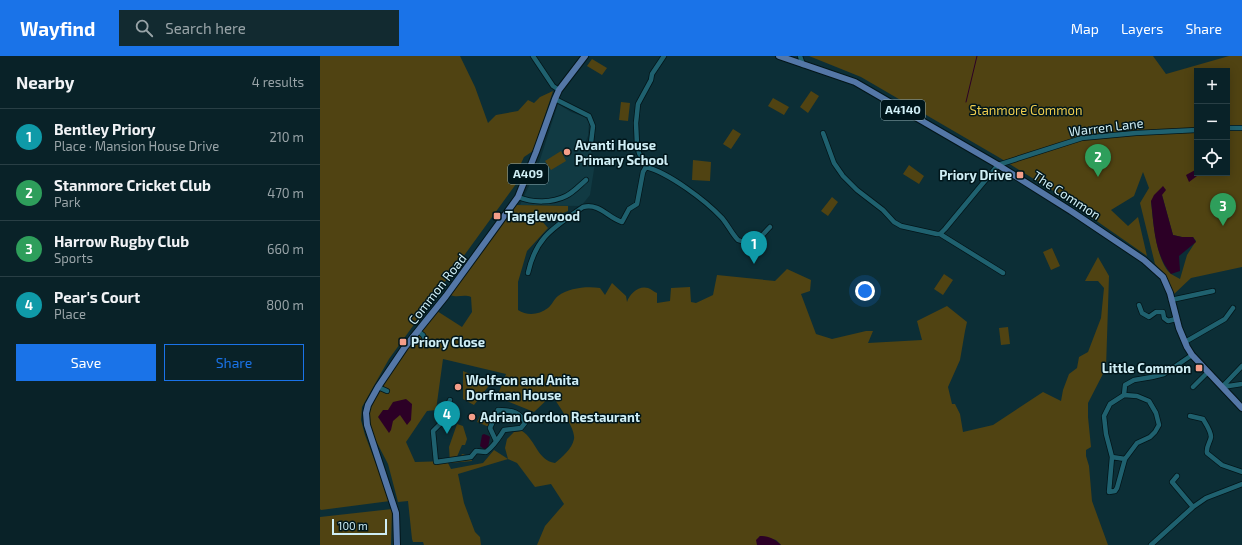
<!DOCTYPE html>
<html lang="en">
<head>
<meta charset="utf-8">
<style>
  :root { --surface:#092228; --page:#122a30; --text:#f1f3f6; --muted:#99a4a8; --line:#293f45; --accent:#1a73e8 }
  body { margin:0; font-family:"Exo 2",sans-serif; background:var(--page); color:var(--text) }
  .controls { position:absolute; right:12px; top:12px; display:grid; overflow:hidden; border-radius:0px; box-shadow:0 2px 10px #0003 }
  .controls button { width:36px; height:36px; display:grid; place-items:center; padding:0; border:0; border-bottom:1px solid var(--line); background:var(--surface); color:var(--text); font:20px sans-serif }
  .scale { position:absolute; left:12px; bottom:10px; width:55px; box-sizing:border-box; padding-left:4px; border:2px solid #cfeef5; border-top:0; font-size:11px; line-height:14px; white-space:nowrap; color:#cfeef5; -webkit-text-stroke:3px #00161b; paint-order:stroke }
  .you { position:absolute; left:545px; top:235px; width:14px; height:14px; margin:-10px; border:3px solid #fff; border-radius:50%; background:#1a73e8; box-shadow:0 0 0 6px #1a73e833 }
  .badge { display:grid; place-items:center; width:26px; height:26px; border-radius:50%; background:var(--accent); color:#fff; font-size:13px; font-weight:700 }
  .pin { position:absolute; translate:-50% -33px; filter:drop-shadow(0 1px 2px #0008) }
  .pin::after { content:''; position:absolute; top:21px; width:14px; height:12px; background:inherit; clip-path:polygon(0 0,100% 0,50% 100%) }
  .list { margin:0; padding:0; list-style:none }
  h2 { display:flex; justify-content:space-between; align-items:center; height:52px; margin:0; padding:0 16px; font-size:17px }
  h2 small { font-size:13px; font-weight:400; color:var(--muted) }
  .list li { display:grid; grid-template-columns:26px 1fr auto; gap:12px; align-items:center; box-sizing:border-box; height:56px; padding:0 16px; border-top:1px solid var(--line) }
  .list b { display:block; font-size:15px; white-space:nowrap }
  .list p { margin:0; font-size:13px; white-space:nowrap; color:var(--muted) }
  .list em { font-size:13px; font-style:normal; color:var(--muted) }
  .actions { display:flex; gap:8px; padding:12px 16px }
  .actions a { flex:1; padding:9px 0; border:1px solid var(--accent); border-radius:0px; text-align:center; font-size:14px; color:var(--accent) }
  .actions .main { background:var(--accent); color:#fff }
  .icon { flex:none; width:22px; height:22px; fill:none; stroke:currentColor; stroke-width:2; stroke-linecap:round; stroke-linejoin:round }
  .map { position:relative; flex:none; width:922px; height:489px; overflow:hidden }
  header { display:flex; align-items:center; gap:24px; box-sizing:border-box; height:56px; padding:0 20px; background:var(--accent); color:#fff }
  header strong { font-size:19px }
  nav { display:flex; gap:22px; margin-inline-start:auto; font-size:14px }
  .search { width:280px; height:36px; background:var(--page); display:flex; align-items:center; gap:10px; box-sizing:border-box; padding:0 14px; border-radius:0px; color:var(--muted); font-size:15px }
  main { display:flex }
  aside { flex:1; background:var(--surface) }
  .map>svg:first-child { display:block }
  .built { fill:#113a43 }
  .green { fill:#504312; fill-rule:evenodd }
  .water { fill:#2c0026 }
  .lines { fill:none; stroke-linecap:round; stroke-linejoin:round }
  .stream { stroke:#2c0026; stroke-width:1 }
  .minor-casing { stroke:#031519; stroke-width:6 }
  .major-casing { stroke:#031519; stroke-width:8 }
  .minor { stroke:#1f616f; stroke-width:4.5 }
  .major { stroke:#5477a7; stroke-width:6 }
  .poi-dot { fill:#f49e89; stroke:#00161b; stroke-width:1.5 }
  .labels { text-anchor:middle; stroke-width:3; stroke-linejoin:round; paint-order:stroke }
  .shield { fill:#00161b; stroke:#91adb4; stroke-width:1 }
  .shield-label { font-size:12px; font-weight:bold; fill:#cfeef5 }
  .park-label { font-size:13px; fill:#edcc4e; stroke:#00161b }
  .street-label { font-size:13px; fill:#cfeef5; stroke:#00161b }
  .poi-label { font-size:13px; font-weight:bold; fill:#cfeef5; stroke:#00161b; text-anchor:start }
</style>
</head>
<body>
<header>
<strong>Wayfind</strong>
<div class="search"><svg class="icon" aria-label="search" viewBox="0 0 24 24"><circle cx="10" cy="10" r="6"/><path d="M15 15l6 6"/></svg>Search here</div>
<nav><a>Map</a><a>Layers</a><a>Share</a></nav>
</header>
<main>
<aside>
<h2>Nearby<small>4 results</small></h2>
<ul class="list">
<li><span class="badge" style="background:#0f9aa8">1</span><div><b>Bentley Priory</b><p>Place · Mansion House Drive</p></div><em>210 m</em></li>
<li><span class="badge" style="background:#2e9e5b">2</span><div><b>Stanmore Cricket Club</b><p>Park</p></div><em>470 m</em></li>
<li><span class="badge" style="background:#2e9e5b">3</span><div><b>Harrow Rugby Club</b><p>Sports</p></div><em>660 m</em></li>
<li><span class="badge" style="background:#0f9aa8">4</span><div><b>Pear's Court</b><p>Place</p></div><em>800 m</em></li>
</ul>
<div class="actions"><a class="main">Save</a><a>Share</a></div>
</aside>
<div class="map">
<svg width="922" height="489" viewBox="0 0 922 489">
  <rect width="100%" height="100%" fill="#0c2e36"/>
  <path class="built" d="M238 48 251 56 265 61 269 67 268 80 265 87 270 92 275 107 270 139 261 150 200 149 217 113Z"/>
  <path class="green" d="M0 0H140L155 31 168 67 176 59 198 55 208 44 214 47 220 41 233 35 213 95 204 101 198 114 196 128 69 303 42 351 41 364 45 379 70 445 1 454 0 453Z
    M489 0H833L846 18 909 0H922V211L871 222 853 239 846 220 835 208 820 147 829 132 823 116 814 140 791 154 808 170 818 161 827 200 735 136 680 102 541 21ZM877 15H907V117H877ZM842 139 853 179 862 181H873L876 185 867 199 860 223C857 221 854 220 851 218 836 206 833 163 831 145Z
    M272 3 287 12 282 19 267 10Z
    M491 35 499 40 488 57 480 51Z
    M453 42 469 51 464 59 448 50Z
    M301 46 310 47 308 65 299 64Z
    M413 73 421 78 411 93 403 88Z
    M241 95 246 105 231 114 225 105Z
    M373 104 391 106 390 125 372 124Z
    M589 109 604 120 599 128 583 118Z
    M512 141 518 146 508 160 501 155Z
    M196 149 248 150V155L236 160 227 158 221 164 228 172 207 195 198 226V254C207 260 219 259 228 252 232 249 234 243 238 240 249 232 266 230 280 232L285 239 292 227 306 240 307 246C309 238 319 229 328 232 331 233 334 236 337 237V247L350 245 351 232 370 231 371 246 376 247 393 239 397 219 455 225 467 213 491 224 490 235 481 238 496 278 512 283 546 275H553L548 287 602 284 597 265 627 250 647 266 645 275 640 304 628 331 632 348H635L640 358 643 376 673 369 723 336 741 345 743 334 749 318 757 312 759 301 768 296 781 262 784 232 778 225H765L778 201 789 220 786 312 768 347V361L771 391 766 394V400L769 410 772 445 788 489H461L456 484 440 480 437 484V489H217L225 470 244 448 231 428 215 431 197 407 188 403 138 418 144 447 155 476 160 481 161 489H104L103 486H93L92 483 88 445 78 446 68 408 55 383 51 372 49 363 50 353 54 342 83 296 105 271 117 255 142 271 152 256 151 241C144 238 138 242 130 239ZM123 303 186 318 177 341 214 356 232 339C237 348 256 372 254 383 252 393 242 401 235 407 217 404 216 384 202 375L194 376 187 383 185 392 188 403 174 394 163 407 131 413 127 405 95 406 86 386 107 355 116 354Z
    M732 192 740 210 731 214 723 196Z
    M624 218 633 224 623 239 614 233Z
    M688 271 690 288 681 289 679 272Z
    M143 315 171 327 154 349 143 343Z
    M160 360 171 364 169 371 157 366Z
    M137 368 143 370 147 383 145 389H142L136 403 145 401 141 400 142 398 146 399V402L151 401 152 405 130 407 129 391Z
    M72 453 71 489H0V461Z"/>
  <path class="water" d="M877 113V117H881L869 126 866 119Z
    M843 130 846 134 842 139 853 179 862 181H873L876 186 859 200 860 215 851 218C834 198 834 169 831 145L834 139Z
    M86 343 92 348 91 364 87 369 80 359 73 365 71 374 69 377 58 361 63 354H68L73 346Z
    M164 378 169 380 170 381 168 392 164 393 160 390 162 379Z
    M440 480C448 480 455 483 461 489H437L436 484Z"/>
  <g class="lines">
    <path class="stream" d="M646 46 657 0"/>
    <defs>
      <path id="minor" d="M213 0 233 30 239 34
        M344 0 332 18 331 24 318 48 316 67 317 89 319 97 326 111C349 117 385 144 402 162 408 169 412 178 418 184 436 191 439 182 450 171
        M480 0 483 9
        M235 43 269 60 273 70 271 87
        M907 72H922
        M503 77 514 107 523 120 537 134 563 154 574 166 581 170 617 178H620L625 173 678 109 762 82 816 77 877 74
        M198 141C213 147 232 147 246 140 254 136 260 129 266 124
        M620 178 683 217
        M208 217C216 180 235 171 263 151 280 147 288 162 302 166L309 153 317 148 323 116 326 111
        M851 244 893 235
        M819 249 822 257 829 261 836 256H843L844 262 848 265 856 263
        M98 275 103 279 108 289
        M865 286 905 263 913 252
        M58 331 67 335
        M873 331 888 316
        M902 331 922 310
        M902 331 922 328
        M804 339 817 340 829 345 836 357 839 369 835 376 830 381 817 387 805 403 797 432 795 435 789 436 792 401 786 378 784 360 790 348 804 339 805 329 814 324 832 321 844 318 872 299
        M130 344 120 368 113 375 116 406 151 401 156 395 166 396C175 389 178 383 184 374L201 372 205 367C199 354 191 355 178 354L170 372 176 385
        M870 360 883 363C886 368 891 375 891 381 890 387 886 390 887 397L902 409 922 416
        M792 401 805 403
        M857 420 852 426 873 451
        M831 489 873 451 886 442 922 428"/>
      <path id="major" d="M459 0 535 26 678 109 751 155 824 204 843 221 850 237 859 272 867 291 872 299 922 352
        M77 489 76 457 47 369 46 357 48 349 58 331 85 291 126 240 198 141 216 96 235 43 239 34 265 0"/>
    </defs>
    <use href="#minor" class="minor-casing"/>
    <use href="#major" class="major-casing"/>
    <use href="#minor" class="minor"/>
    <use href="#major" class="major"/>
  </g>
  <g class="poi-dot">
    <circle cx="247" cy="96" r="4"/>
    <rect x="696" y="115" width="8" height="8" rx="2"/>
    <rect x="173" y="156" width="8" height="8" rx="2"/>
    <rect x="79" y="282" width="8" height="8" rx="2"/>
    <rect x="875" y="308" width="8" height="8" rx="2"/>
    <circle cx="138" cy="331" r="4"/>
    <circle cx="152" cy="361" r="4"/>
  </g>
  <g class="labels">
    <g class="shield">
      <rect x="561" y="44" width="44" height="20" rx="3"/>
      <rect x="188" y="108" width="40" height="20" rx="3"/>
    </g>
    <g class="shield-label">
      <text x="583" y="58">A4140</text>
      <text x="208" y="122">A409</text>
    </g>
    <g class="park-label">
      <text x="706" y="59">Stanmore Common</text>
    </g>
    <g class="street-label">
      <text transform="translate(786 71) rotate(-7)" y="5">Warren Lane</text>
      <text transform="translate(747 139) rotate(33)" y="5">The Common</text>
      <text transform="translate(117 233) rotate(-52)" y="5">Common Road</text>
    </g>
    <g class="poi-label">
      <text x="255" y="94">Avanti House<tspan x="255" dy="15">Primary School</tspan></text>
      <text x="692" y="124" text-anchor="end">Priory Drive</text>
      <text x="185" y="165">Tanglewood</text>
      <text x="91" y="291">Priory Close</text>
      <text x="871" y="317" text-anchor="end">Little Common</text>
      <text x="146" y="329">Wolfson and Anita<tspan x="146" dy="15">Dorfman House</tspan></text>
      <text x="160" y="366">Adrian Gordon Restaurant</text>
    </g>
  </g>
</svg>
<div class="controls">
<button>+</button>
<button>−</button>
<button><svg class="icon" aria-label="locate" viewBox="0 0 24 24"><circle cx="12" cy="12" r="6"/><path d="M12 2v4M12 18v4M2 12h4M18 12h4"/></svg></button>
</div>
<div class="scale">100 m</div>
<div class="you"></div>
<div class="pin badge" style="left:434px;top:208px;background:#0f9aa8">1</div>
<div class="pin badge" style="left:778px;top:121px;background:#2e9e5b">2</div>
<div class="pin badge" style="left:903px;top:170px;background:#2e9e5b">3</div>
<div class="pin badge" style="left:127px;top:378px;background:#0f9aa8">4</div>
</div>
</main>
</body>
</html>
